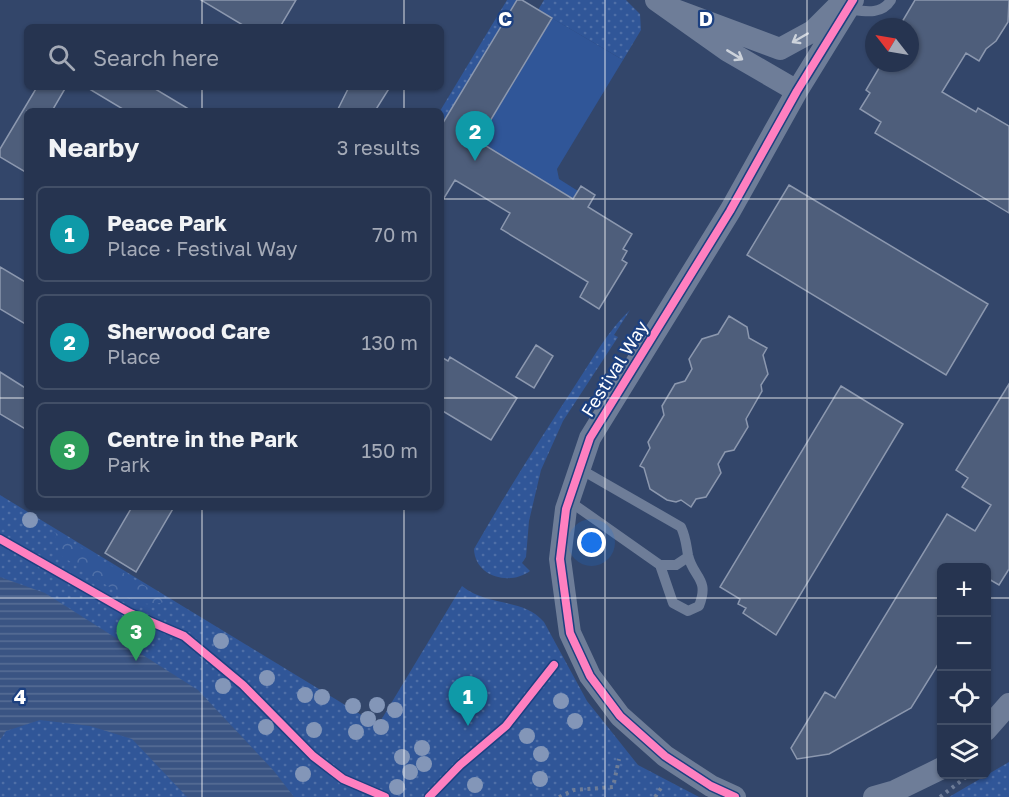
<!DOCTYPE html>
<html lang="en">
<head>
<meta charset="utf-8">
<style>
  :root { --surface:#263450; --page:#323f5a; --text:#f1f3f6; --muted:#a4aab7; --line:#424f67; --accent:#bca0f2 }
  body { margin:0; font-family:"Golos Text",sans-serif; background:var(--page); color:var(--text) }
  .controls { position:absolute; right:18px; bottom:18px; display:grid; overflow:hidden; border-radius:9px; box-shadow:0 2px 4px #0004 }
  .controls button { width:54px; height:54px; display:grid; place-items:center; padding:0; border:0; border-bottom:2px solid var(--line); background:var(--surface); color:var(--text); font:30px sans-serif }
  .compass { position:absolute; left:865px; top:18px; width:54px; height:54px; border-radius:50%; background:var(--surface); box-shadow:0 2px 4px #0004; rotate:301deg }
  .you { position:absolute; left:592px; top:543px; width:21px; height:21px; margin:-15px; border:4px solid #fff; border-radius:50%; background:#1a73e8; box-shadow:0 0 0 9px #1a73e833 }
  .badge { display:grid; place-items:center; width:39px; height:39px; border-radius:50%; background:var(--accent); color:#fff; font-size:20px; font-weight:700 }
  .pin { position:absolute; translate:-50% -50px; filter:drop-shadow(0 2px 3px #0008) }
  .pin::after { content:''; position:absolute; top:32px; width:21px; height:18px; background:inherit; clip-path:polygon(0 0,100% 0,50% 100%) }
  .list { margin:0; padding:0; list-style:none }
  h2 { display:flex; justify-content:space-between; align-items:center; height:78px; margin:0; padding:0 24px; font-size:26px }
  h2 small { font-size:20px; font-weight:400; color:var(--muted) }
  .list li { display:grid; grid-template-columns:39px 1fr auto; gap:18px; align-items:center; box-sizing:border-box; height:96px; margin:0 12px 12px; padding:0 12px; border:2px solid var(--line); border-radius:9px }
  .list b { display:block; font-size:22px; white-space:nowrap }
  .list p { margin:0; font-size:20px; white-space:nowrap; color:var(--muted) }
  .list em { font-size:20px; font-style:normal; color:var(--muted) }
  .icon { flex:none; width:33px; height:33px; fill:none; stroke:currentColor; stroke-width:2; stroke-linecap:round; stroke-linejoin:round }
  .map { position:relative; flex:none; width:1009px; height:797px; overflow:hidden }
  .search { position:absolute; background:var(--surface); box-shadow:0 2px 4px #0004; left:24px; top:24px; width:420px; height:66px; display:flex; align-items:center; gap:15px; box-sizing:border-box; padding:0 21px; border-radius:9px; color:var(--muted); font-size:22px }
  .panel { position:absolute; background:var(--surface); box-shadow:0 2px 4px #0004; left:24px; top:108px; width:420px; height:402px; border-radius:9px }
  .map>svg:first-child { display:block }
  .grass { fill:url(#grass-dots) }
  .forest { fill:url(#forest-crowns) }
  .garden { fill:#305698 }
  .water { fill:url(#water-rules) }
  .building { fill:#4e5e7b; stroke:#8c98af; stroke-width:1.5 }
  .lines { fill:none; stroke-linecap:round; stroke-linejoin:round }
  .path { stroke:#6e7d98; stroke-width:4; stroke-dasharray:3 4.5; stroke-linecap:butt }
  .lane { stroke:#6e7d98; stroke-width:10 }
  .street { stroke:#6e7d98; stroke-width:22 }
  .cycleway-casing { stroke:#1c4080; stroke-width:11 }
  .cycleway { stroke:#ff80c0; stroke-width:8 }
  .tree { fill:#8396b8 }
  .oneway { stroke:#ccd2db }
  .grid { fill:none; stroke:#fff; stroke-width:1.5; stroke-opacity:0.55 }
  .labels { text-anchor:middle; stroke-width:4.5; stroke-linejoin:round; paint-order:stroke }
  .street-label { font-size:18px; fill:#fff; stroke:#1c4080 }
  .grid-label { font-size:20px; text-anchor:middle; font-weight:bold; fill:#fff; stroke:#1c4080; stroke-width:4.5; stroke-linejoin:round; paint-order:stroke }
</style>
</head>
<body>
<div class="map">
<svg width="1009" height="797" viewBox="0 0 1009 797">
  <defs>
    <pattern id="grass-dots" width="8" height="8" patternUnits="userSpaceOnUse" patternTransform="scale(1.5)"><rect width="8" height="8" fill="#305698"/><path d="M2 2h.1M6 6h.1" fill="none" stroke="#4f6fa7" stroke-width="1.8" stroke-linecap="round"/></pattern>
    <pattern id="forest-crowns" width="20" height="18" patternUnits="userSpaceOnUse" patternTransform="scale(1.5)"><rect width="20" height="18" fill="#305698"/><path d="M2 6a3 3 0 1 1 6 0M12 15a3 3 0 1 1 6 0" fill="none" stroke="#4f6fa7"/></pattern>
    <pattern id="water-rules" width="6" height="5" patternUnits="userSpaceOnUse" patternTransform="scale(1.5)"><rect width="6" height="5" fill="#3a5483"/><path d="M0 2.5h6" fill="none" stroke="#586e96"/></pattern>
  </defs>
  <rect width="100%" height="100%" fill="#33466a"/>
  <path class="grass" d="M507 0H517L441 126 440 111Z
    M544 0H626L640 14 641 30 623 60 538 10Z
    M630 310 614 335 618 337 563 421 541 470 529 521 526 557 522 563 530 571C510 586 475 577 474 549 506 493 540 439 576 384 592 360 608 330 630 310Z
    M0 495 378 725 462 586C490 608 522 597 544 622L587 701 638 765 699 797H0Z
    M1009 762V797H949Z"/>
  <path class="forest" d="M54 532 169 600C161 604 150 605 141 603 128 601 74 564 60 555Z"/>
  <path class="garden" d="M552 18 623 60 557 169 559 179 578 191 573 199 478 141Z"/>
  <path class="water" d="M0 577 45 593 198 690 274 771 294 797H187L132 739 90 726 40 720 6 731 0 740Z"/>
  <path class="building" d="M201 0H296L280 27H246Z
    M517 0H522L552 18 478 141 573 199 581 186 595 195 588 207 632 234 623 249 627 251 622 260 627 263 599 309 580 297 588 282 501 229 510 213 455 180 441 203V126Z
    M915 0H1009L1008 22 996 41 986 49 979 61 966 53 942 92 976 112 978 108 1009 126V213L875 133 881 122 860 109 870 93 866 90 882 63H910V27H899Z
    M37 87H66L52 111H27V173L0 157V149Z
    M86 87H152L192 111H126Z
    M349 87H390L375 111H337Z
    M789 185 988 304 946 375 747 255Z
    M0 267 27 283V325L0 309Z
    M729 316 747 327 749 338 767 348 763 355 768 374 761 385 762 391 746 419 748 427 734 450 725 452 718 464 721 473 706 497 696 499 691 507 681 500 676 502 667 500 650 489 644 468 640 466 650 448 648 442 664 415 662 406 675 384 685 381 692 369 689 359 702 339 718 334Z
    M536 345 553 356 534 388 516 377Z
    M441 357 448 361 450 357 517 398 491 440 441 410Z
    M0 372 27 389V430L0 414Z
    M1009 384V569L999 585 987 578V567H942V658L911 708 829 754 797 759 791 748 825 692 835 698 947 514 975 531 991 505 962 487 968 478 956 470Z
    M841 386 903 424 776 635 743 613 746 608 738 604 740 599 720 587Z
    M132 507H174L136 572 105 553Z"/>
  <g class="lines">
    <path class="path" d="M559 797 574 790 613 787 619 759
      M655 797 661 788
      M940 797 970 774"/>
    <path class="lane" d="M847 9C863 11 881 16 891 0
      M569 501 660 565 673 603 688 611 699 606C710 578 693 578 688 555 686 544 686 538 681 527L580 469
      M660 565H676L688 557"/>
    <path class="street" d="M656 0 728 51 797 91
      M670 8 780 49 813 31 840 4
      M986 730 1009 704
      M735 797 711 786 665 756 620 716 590 676 570 633 560 559 566 509 590 438 730 211 797 91 853 0
      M874 797 895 791 942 768"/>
    <defs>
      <path id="cycleway" d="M0 539 130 613 184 636 243 685 313 756 343 779 385 797
        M429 797 460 765 506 726 554 665
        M735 797 711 786 665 756 620 716 590 676 570 633 560 559 566 509 590 438 730 211 797 91 853 0"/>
    </defs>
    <use href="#cycleway" class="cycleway-casing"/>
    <use href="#cycleway" class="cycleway"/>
  </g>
  <g class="tree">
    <circle cx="30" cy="520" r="8"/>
    <circle cx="221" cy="641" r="8"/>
    <circle cx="267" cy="678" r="8"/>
    <circle cx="223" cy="686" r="8"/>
    <circle cx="305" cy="695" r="8"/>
    <circle cx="322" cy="697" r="8"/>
    <circle cx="561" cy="701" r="8"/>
    <circle cx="377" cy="705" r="8"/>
    <circle cx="353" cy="706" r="8"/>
    <circle cx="395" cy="710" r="8"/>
    <circle cx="368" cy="719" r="8"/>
    <circle cx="575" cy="721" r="8"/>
    <circle cx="266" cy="727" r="8"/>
    <circle cx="381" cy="727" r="8"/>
    <circle cx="314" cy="730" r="8"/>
    <circle cx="356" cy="732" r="8"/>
    <circle cx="527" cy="736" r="8"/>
    <circle cx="422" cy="748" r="8"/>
    <circle cx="541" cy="754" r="8"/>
    <circle cx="402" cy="757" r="8"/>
    <circle cx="424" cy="764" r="8"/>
    <circle cx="410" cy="772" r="8"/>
    <circle cx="303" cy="774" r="8"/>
    <circle cx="540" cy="779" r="8"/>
    <circle cx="475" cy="785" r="8"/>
    <circle cx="397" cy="787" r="8"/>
  </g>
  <defs><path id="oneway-shaft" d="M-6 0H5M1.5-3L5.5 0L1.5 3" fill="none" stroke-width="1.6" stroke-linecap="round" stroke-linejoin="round" transform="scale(1.5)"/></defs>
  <g class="oneway">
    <use href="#oneway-shaft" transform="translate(800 38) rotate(150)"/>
    <use href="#oneway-shaft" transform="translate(735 55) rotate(31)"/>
  </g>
  <path class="grid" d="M202 0V27M404 0V27M605 0V797M807 0V797M202 87V111M404 87V111M0 199H27M441 199H1009M0 398H27M441 398H1009M202 507V797M404 507V797M0 598H942M986 598H1009"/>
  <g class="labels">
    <g class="street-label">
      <text transform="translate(615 369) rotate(-58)" y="6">Festival Way</text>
    </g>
  </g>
  <g class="grid-label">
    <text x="505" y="26">C</text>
    <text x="706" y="26">D</text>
    <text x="20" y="704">4</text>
  </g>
</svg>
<div class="controls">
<button>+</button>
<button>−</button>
<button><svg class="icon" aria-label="locate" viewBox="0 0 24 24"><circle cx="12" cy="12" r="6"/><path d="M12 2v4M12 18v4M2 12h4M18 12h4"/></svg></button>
<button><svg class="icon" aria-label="layers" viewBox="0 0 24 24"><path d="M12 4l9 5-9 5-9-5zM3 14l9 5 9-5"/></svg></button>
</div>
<svg class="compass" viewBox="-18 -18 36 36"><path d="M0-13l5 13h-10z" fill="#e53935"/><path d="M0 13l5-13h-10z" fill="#a4aab7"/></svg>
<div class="you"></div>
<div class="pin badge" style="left:468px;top:726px;background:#0f9aa8">1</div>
<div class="pin badge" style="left:475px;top:161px;background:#0f9aa8">2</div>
<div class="pin badge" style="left:136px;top:661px;background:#2e9e5b">3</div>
<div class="search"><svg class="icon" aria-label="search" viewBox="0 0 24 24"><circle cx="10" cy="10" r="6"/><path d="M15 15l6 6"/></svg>Search here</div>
<section class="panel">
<h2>Nearby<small>3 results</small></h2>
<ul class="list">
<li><span class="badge" style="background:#0f9aa8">1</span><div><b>Peace Park</b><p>Place · Festival Way</p></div><em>70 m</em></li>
<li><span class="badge" style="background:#0f9aa8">2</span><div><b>Sherwood Care</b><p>Place</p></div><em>130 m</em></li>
<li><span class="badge" style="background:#2e9e5b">3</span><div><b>Centre in the Park</b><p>Park</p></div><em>150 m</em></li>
</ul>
</section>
</div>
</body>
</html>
